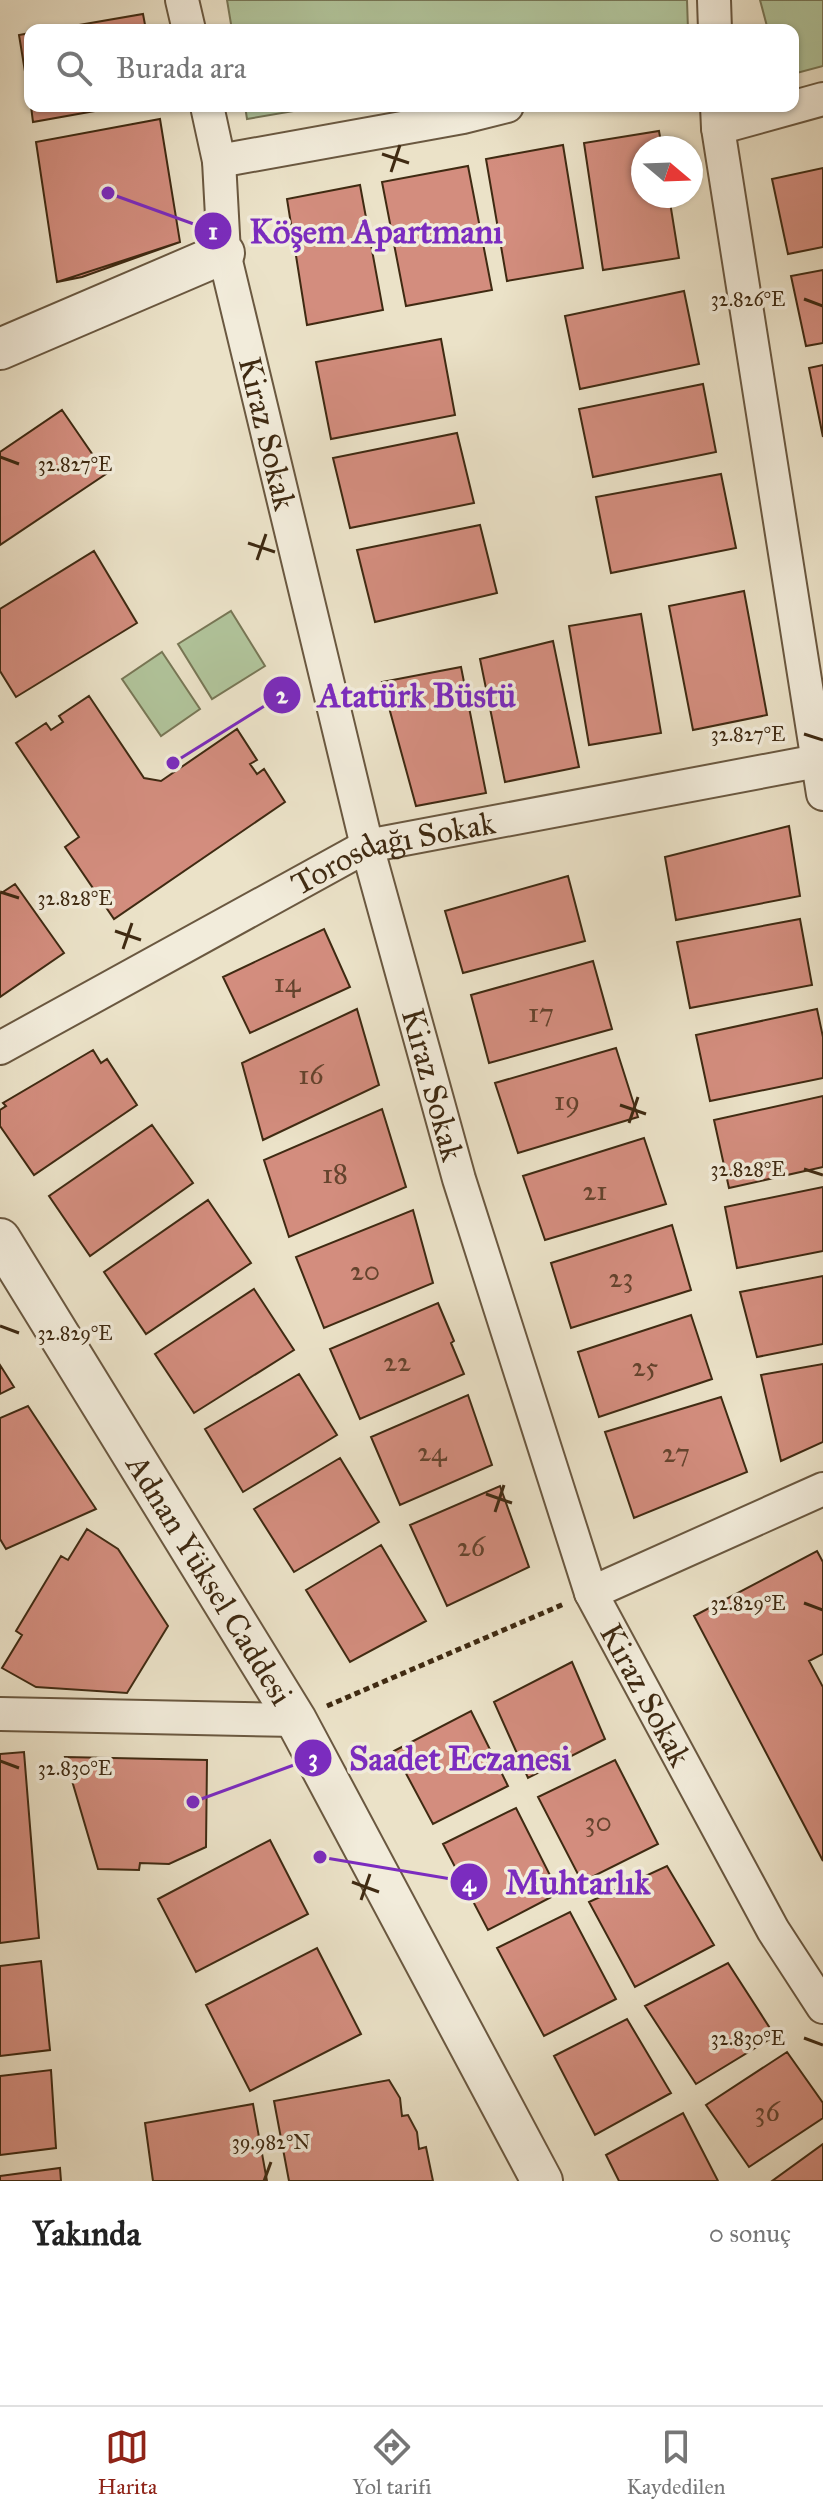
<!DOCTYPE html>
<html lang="tr">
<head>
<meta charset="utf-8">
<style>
  :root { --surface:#fff; --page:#f2f2f2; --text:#222; --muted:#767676; --line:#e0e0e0; --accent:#8f2418 }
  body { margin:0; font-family:"IM FELL Great Primer",serif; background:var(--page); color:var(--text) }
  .compass { position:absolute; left:631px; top:136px; width:72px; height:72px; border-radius:50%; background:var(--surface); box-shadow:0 2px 6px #0004; rotate:109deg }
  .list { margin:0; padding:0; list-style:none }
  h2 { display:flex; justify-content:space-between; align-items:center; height:104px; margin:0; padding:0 32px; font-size:34px }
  h2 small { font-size:26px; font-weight:400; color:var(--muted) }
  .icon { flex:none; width:44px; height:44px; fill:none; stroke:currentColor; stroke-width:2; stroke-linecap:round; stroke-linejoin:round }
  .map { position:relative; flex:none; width:823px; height:2181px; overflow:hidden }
  .search { position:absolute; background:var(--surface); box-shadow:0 2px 6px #0004; left:24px; right:24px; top:24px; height:88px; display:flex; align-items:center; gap:20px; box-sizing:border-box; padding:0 28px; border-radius:16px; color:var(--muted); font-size:30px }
  .sheet { height:224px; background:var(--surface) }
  nav { display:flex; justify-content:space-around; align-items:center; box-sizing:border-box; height:112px; border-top:2px solid var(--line); background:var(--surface); font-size:22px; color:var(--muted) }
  nav a { display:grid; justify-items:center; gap:4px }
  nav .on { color:var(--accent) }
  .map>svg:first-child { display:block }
  .green { fill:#b1c49b; stroke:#787756; stroke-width:2 }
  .building { fill:#d38d7e; stroke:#3f2a12; stroke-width:2 }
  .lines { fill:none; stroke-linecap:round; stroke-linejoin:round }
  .minor-casing { stroke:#6a5840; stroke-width:36 }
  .tertiary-casing { stroke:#6a5840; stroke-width:44 }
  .path { stroke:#3f2a12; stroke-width:5; stroke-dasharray:6 4; stroke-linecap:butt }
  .minor { stroke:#f2ecdb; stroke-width:32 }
  .tertiary { stroke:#f2ecdb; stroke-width:40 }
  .ticks { fill:none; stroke:#3f2a12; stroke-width:3 }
  .labels { text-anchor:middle; stroke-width:7; stroke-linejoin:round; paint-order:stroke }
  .number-label { font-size:28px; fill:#64432d }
  .street-label { font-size:32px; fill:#3f2a12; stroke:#f2ecdb }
  .ticks-label { font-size:20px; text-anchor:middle; fill:#3f2a12; stroke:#f2ecdb; stroke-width:7; stroke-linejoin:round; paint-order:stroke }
  .leader { fill:none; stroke:#7b2cbf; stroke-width:3 }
  .callout-dot { fill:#7b2cbf; stroke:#f2ecdb; stroke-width:3 }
  .mark-label { font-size:24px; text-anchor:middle; font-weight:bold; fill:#fff }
  .callout-label { font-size:34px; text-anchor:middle; font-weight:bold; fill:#7b2cbf; stroke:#f2ecdb; stroke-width:7; stroke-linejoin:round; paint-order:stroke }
</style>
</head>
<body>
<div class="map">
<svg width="823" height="2181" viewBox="0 0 823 2181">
  <rect width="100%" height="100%" fill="#ebe2c8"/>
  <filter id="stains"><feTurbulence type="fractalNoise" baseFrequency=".0025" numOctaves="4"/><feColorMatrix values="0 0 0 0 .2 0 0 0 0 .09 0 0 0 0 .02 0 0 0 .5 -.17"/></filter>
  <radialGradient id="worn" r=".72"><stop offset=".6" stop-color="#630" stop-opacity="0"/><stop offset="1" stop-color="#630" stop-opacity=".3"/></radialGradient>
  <path class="green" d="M227 0H687L688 30H232Z
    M760 0H823V66L793 74V30H768Z
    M245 106H323L247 119Z
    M231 611 265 666 212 699 178 644Z
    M162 652 200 709 161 736 122 679Z"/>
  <path class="building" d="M143 14 146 30H50Z
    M30 33V102L19 35Z
    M31 106H123L33 122Z
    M160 119 180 242 82 277 57 282 36 142Z
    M160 119 180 242 57 282 36 142Z
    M659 131 662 148H643V196H669L679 258 603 270 584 143Z
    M563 145 583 268 507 281 486 159Z
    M468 166 492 290 406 306 382 182Z
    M823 168V247L788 254 772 179Z
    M360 185 383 310 307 325 287 199Z
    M823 270V343L806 346 791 276Z
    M684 291 699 364 580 389 565 316Z
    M441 339 455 415 331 439 316 362Z
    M823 365V437L809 368Z
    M703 384 716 452 593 477 579 409Z
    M62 410 106 474 0 545V452Z
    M457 433 474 503 350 528 333 458Z
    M721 474 736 548 611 573 596 497Z
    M480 525 497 593 375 622 357 550Z
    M94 551 137 623 16 697 0 671V609Z
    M744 591 767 715 693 730 669 606Z
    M641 614 661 733 589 745 569 626Z
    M553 641 579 767 505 782 480 659Z
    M461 667 486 793 416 806 382 682Z
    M89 696 144 778 161 781 237 729 257 760 250 764 257 774 264 769 285 802 114 919 65 847 79 837 16 743 46 723 51 730 63 722 59 716Z
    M789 826 800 896 676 920 665 857Z
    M568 876 585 941 463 973 445 911Z
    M15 884 64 953 0 997V894Z
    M800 919 812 985 690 1008 677 942Z
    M324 929 350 987 250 1033 223 977Z
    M593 961 612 1029 489 1063 471 995Z
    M357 1009 379 1085 263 1140 242 1063Z
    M817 1009 823 1037V1078L710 1101 696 1035Z
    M616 1048 638 1117 518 1153 495 1083Z
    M93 1050 101 1063 107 1059 137 1105 34 1175 0 1126V1110L6 1106 3 1103Z
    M823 1096V1167L729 1188 714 1120Z
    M382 1109 406 1187 289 1237 264 1160Z
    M152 1125 193 1183 90 1256 49 1196Z
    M644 1138 666 1204 545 1240 523 1176Z
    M823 1187V1251L737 1268 725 1207Z
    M208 1200 251 1263 146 1334 104 1272Z
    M413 1210 433 1283 324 1328 296 1257Z
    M672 1225 691 1290 571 1328 551 1263Z
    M823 1276V1344L757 1357 740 1292Z
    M254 1289 294 1350 194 1413 155 1354Z
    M438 1303 454 1341 451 1343 464 1374 360 1419 330 1349Z
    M691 1315 712 1379 599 1417 578 1352Z
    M823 1364V1442L781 1461 761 1375Z
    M0 1365 14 1387 0 1394Z
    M299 1374 337 1435 243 1492 205 1429Z
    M468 1395 492 1465 400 1505 371 1437Z
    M721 1397 747 1472 634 1518 605 1432Z
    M28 1406 96 1509 6 1549 0 1539V1418Z
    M340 1458 379 1522 294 1572 254 1509Z
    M500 1486 529 1567 447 1606 410 1525Z
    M87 1529 118 1549 168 1626 127 1693 36 1687 2 1668 22 1635 16 1631 61 1556 68 1560Z
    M381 1545 426 1621 350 1662 306 1590Z
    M817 1551 823 1562V1654L809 1661 823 1687V1861L694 1616Z
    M572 1662 605 1739 528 1778 494 1702Z
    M471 1711 508 1786 433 1824 394 1751Z
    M24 1752 39 1938 0 1943V1754Z
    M65 1757 207 1760 206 1847 169 1864 140 1863 139 1870 98 1869Z
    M615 1760 658 1844 582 1882 538 1797Z
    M516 1808 559 1893 488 1930 443 1844Z
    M270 1840 308 1914 196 1972 158 1899Z
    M667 1866 714 1945 635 1987 589 1902Z
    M570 1912 616 1999 544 2036 497 1948Z
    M317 1948 361 2034 250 2091 206 2005Z
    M41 1961 50 2050 0 2056V1966Z
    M728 1963 775 2036 696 2084 645 2006Z
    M627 2019 671 2093 595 2135 554 2056Z
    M787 2052 823 2103V2118L749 2167 706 2105Z
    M51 2070 56 2148 0 2155V2076Z
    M389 2080 400 2098 402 2116 408 2115 417 2132 419 2149 426 2147 433 2181H289L274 2101Z
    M253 2104 267 2181H153L145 2123Z
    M683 2113 718 2181H619L606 2155Z
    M823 2144V2181H772Z
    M60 2168 61 2181H0V2176Z"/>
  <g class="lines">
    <defs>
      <g id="minor">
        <path d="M182 0 189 30"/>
        <path d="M714 0 715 30"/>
        <path id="s1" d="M207 106 219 161 224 253 367 846 459 1179 591 1593 773 1930 823 2007"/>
        <path d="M717 106 718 128 823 794"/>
        <path d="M718 128 823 99"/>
        <path d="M219 161 463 117 507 106"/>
        <path id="s2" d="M0 1048 367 846 823 760"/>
        <path d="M591 1593 823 1489"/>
        <path d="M0 1714 296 1720"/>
      </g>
      <g id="tertiary">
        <path d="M0 349 224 253"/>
        <path id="s3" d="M0 1239 296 1720 542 2181"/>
      </g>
    </defs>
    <use href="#minor" class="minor-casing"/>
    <use href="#tertiary" class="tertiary-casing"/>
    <path class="path" d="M327 1706 564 1604"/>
    <use href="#minor" class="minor"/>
    <use href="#tertiary" class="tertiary"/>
  </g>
  <path class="ticks" d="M382 154 409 163M391 172 400 145M804 299 823 306M0 457 19 464M248 543 275 552M257 560 266 534M804 734 823 740M0 892 19 898M115 931 141 940M123 949 132 923M620 1105 646 1114M629 1123 638 1097M804 1169 823 1175M0 1326 19 1333M486 1494 512 1503M495 1512 504 1485M804 1603 823 1610M0 1761 19 1768M352 1882 379 1892M361 1900 370 1874M804 2038 823 2045M264 2181 271 2162"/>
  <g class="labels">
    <g class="number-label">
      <text x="287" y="992">14</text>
      <text x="541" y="1022">17</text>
      <text x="311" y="1084">16</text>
      <text x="567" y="1110">19</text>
      <text x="335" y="1183">18</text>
      <text x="595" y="1200">21</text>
      <text x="365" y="1280">20</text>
      <text x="621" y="1287">23</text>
      <text x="397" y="1371">22</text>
      <text x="645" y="1376">25</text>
      <text x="432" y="1461">24</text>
      <text x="676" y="1462">27</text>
      <text x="471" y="1556">26</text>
      <text x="598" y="1831">30</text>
      <text x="767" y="2121">36</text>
    </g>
    <g class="street-label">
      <text dy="11" stroke="none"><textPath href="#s1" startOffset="334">Kiraz Sokak</textPath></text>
      <text dy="11" stroke="none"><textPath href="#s2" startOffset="442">Torosdağı Sokak</textPath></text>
      <text dy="11" stroke="none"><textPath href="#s1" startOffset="1006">Kiraz Sokak</textPath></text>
      <text dy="11" stroke="none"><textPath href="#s3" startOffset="400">Adnan Yüksel Caddesi</textPath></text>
      <text dy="11" stroke="none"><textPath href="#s1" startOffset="1654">Kiraz Sokak</textPath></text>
    </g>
  </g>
  <g class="ticks-label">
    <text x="748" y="306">32.826°E</text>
    <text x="75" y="471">32.827°E</text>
    <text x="748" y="741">32.827°E</text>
    <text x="75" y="905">32.828°E</text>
    <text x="748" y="1176">32.828°E</text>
    <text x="75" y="1340">32.829°E</text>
    <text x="748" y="1610">32.829°E</text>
    <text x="75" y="1775">32.830°E</text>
    <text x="748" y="2045">32.830°E</text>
    <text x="271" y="2149">39.982°N</text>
  </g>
  <path class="leader" d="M108 193L213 231M173 763L282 695M193 1802L313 1758M320 1857L469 1882"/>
  <g class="callout-dot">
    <circle cx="108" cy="193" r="8"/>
    <circle cx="173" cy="763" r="8"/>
    <circle cx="193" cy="1802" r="8"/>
    <circle cx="320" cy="1857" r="8"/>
    <circle cx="213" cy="231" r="20"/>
    <circle cx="282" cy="695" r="20"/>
    <circle cx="313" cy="1758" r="20"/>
    <circle cx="469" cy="1882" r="20"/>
  </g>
  <g class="mark-label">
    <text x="213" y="239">1</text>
    <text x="282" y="703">2</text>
    <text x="313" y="1766">3</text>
    <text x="469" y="1891">4</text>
  </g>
  <g class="callout-label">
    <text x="376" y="243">Köşem Apartmanı</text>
    <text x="417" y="707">Atatürk Büstü</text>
    <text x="460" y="1770">Saadet Eczanesi</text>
    <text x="578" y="1894">Muhtarlık</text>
  </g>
  <rect width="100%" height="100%" filter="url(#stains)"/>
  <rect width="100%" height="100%" fill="url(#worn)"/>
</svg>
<svg class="compass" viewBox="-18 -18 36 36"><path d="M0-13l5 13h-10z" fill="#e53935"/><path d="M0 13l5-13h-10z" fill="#767676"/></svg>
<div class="search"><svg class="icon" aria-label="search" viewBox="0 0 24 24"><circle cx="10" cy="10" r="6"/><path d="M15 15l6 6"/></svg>Burada ara</div>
</div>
<section class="sheet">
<h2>Yakında<small>0 sonuç</small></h2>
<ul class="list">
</ul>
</section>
<nav>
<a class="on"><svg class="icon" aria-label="map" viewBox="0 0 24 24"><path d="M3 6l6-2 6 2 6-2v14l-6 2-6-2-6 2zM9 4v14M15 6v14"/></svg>Harita</a>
<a><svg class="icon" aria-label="directions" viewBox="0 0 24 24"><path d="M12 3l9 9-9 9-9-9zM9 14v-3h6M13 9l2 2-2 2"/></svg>Yol tarifi</a>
<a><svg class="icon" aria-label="saved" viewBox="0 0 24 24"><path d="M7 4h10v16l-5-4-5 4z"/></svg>Kaydedilen</a>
</nav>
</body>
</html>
